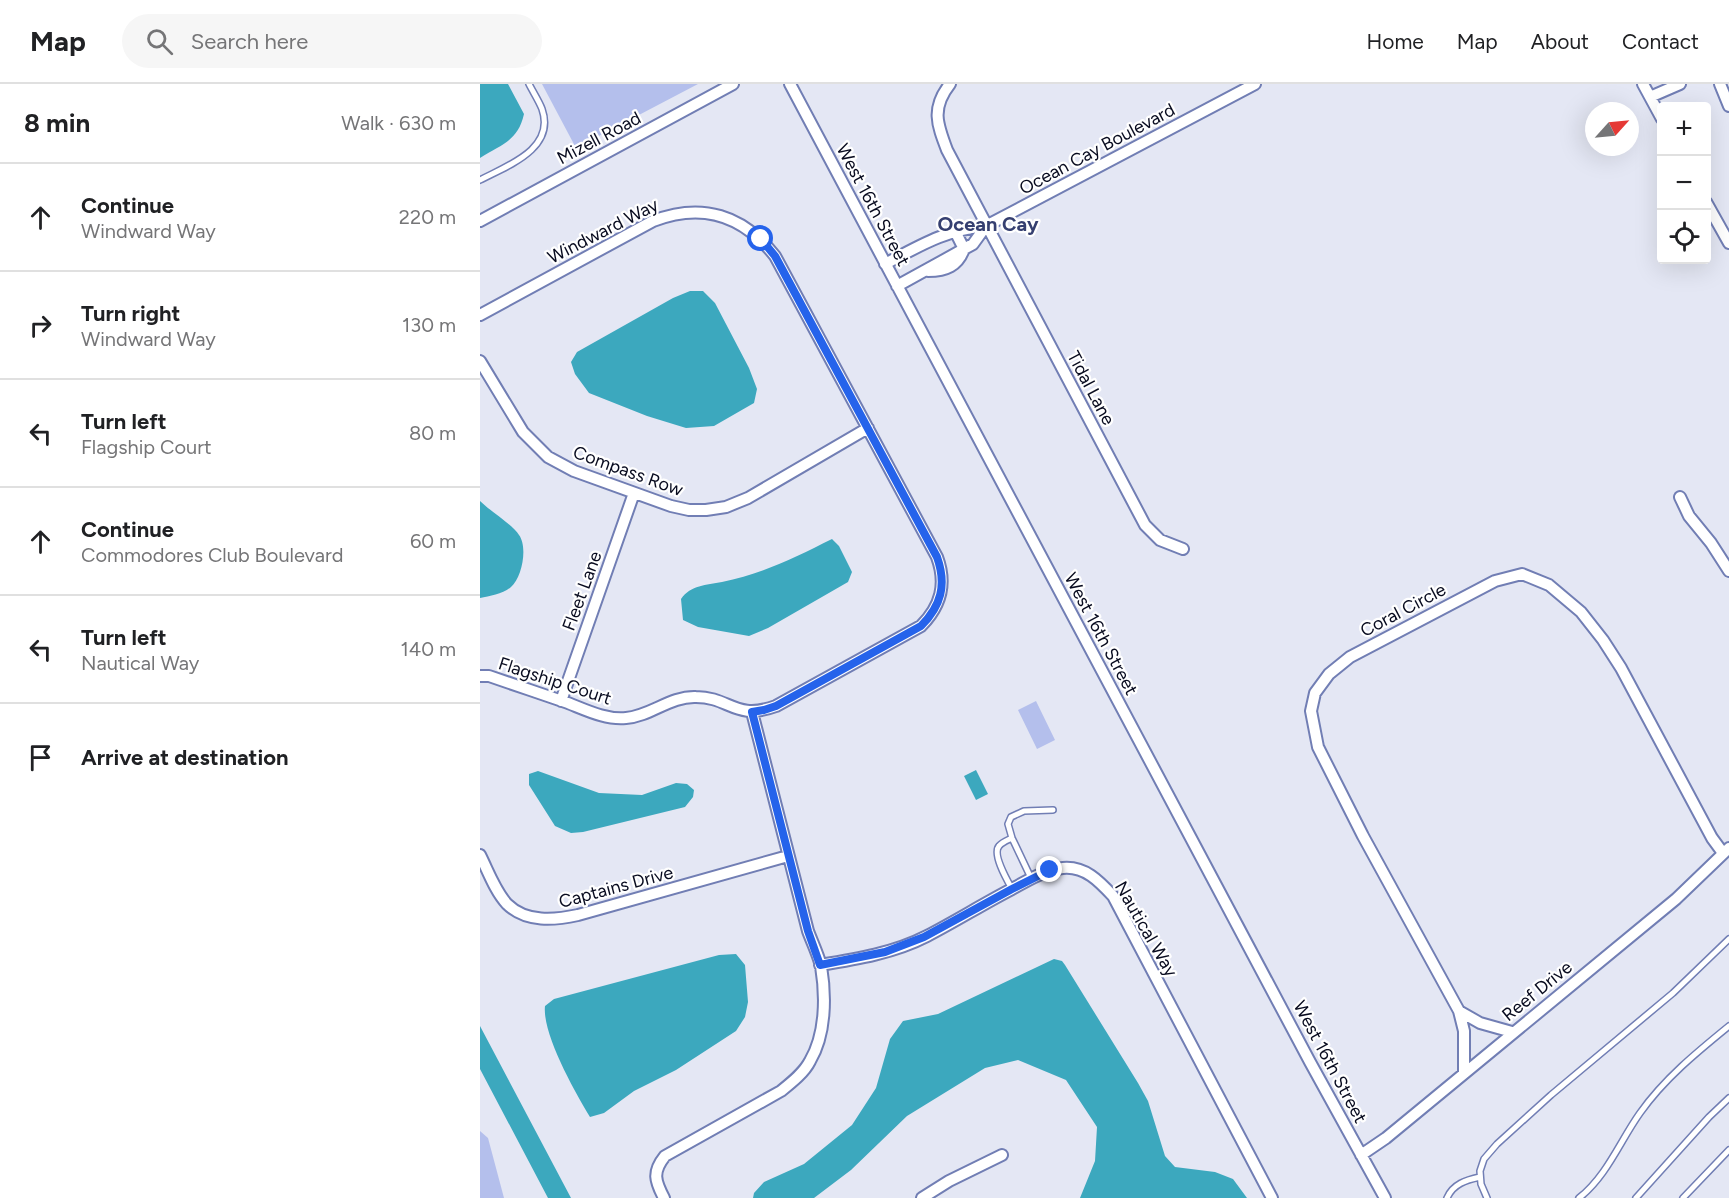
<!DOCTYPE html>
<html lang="en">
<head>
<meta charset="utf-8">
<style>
  :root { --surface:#fff; --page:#f6f6f6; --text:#202124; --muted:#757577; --line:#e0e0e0 }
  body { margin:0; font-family:Figtree,sans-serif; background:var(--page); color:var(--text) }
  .controls { position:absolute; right:18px; top:18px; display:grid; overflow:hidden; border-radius:6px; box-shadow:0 6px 24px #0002 }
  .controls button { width:54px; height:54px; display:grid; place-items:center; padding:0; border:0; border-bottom:2px solid var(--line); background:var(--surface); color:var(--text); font:30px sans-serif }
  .compass { position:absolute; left:1105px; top:18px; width:54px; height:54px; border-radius:50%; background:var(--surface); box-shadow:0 6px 24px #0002; rotate:63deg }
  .stop { position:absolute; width:18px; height:18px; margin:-14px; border:4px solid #2563eb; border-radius:50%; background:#fff }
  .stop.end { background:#2563eb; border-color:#fff; box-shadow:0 2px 6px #0008 }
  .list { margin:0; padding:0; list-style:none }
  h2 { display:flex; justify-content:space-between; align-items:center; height:78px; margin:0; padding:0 24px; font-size:26px }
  h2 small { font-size:20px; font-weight:400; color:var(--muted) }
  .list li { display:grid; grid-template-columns:39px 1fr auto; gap:18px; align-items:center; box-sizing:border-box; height:108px; padding:0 24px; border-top:2px solid var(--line) }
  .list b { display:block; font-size:22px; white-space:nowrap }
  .list p { margin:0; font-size:20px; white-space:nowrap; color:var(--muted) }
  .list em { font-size:20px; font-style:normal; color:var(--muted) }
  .icon { flex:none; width:33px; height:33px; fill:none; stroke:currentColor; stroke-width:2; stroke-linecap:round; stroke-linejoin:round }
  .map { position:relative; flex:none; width:1249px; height:1114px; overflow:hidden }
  header { display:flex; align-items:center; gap:36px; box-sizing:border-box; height:84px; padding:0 30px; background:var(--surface); border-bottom:2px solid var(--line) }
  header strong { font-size:28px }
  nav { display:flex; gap:33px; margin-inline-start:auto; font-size:21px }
  .search { width:420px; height:54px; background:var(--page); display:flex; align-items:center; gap:15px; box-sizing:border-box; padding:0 21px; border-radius:33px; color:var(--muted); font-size:22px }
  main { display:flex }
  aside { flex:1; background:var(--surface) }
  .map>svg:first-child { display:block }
  .green { fill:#b4bfec }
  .water { fill:#3ca8be }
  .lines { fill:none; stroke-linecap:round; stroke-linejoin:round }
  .lane-casing { stroke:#717eb4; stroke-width:8 }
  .street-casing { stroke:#717eb4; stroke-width:14 }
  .lane { stroke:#fff; stroke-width:5 }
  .street { stroke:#fff; stroke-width:10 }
  .route { stroke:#2563eb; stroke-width:8 }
  .labels { text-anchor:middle; stroke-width:4.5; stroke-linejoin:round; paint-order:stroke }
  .street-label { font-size:18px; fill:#080b1f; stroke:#fff }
  .neighbourhood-label { font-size:20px; font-weight:bold; fill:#353f70; stroke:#fff }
</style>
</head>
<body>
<header>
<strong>Map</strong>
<div class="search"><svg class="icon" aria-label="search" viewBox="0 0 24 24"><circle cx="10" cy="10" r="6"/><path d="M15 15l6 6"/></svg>Search here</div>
<nav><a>Home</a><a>Map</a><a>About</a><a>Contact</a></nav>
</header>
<main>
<aside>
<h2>8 min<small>Walk · 630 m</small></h2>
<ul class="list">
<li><svg class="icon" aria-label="ahead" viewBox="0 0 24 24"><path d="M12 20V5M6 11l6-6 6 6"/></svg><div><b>Continue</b><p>Windward Way</p></div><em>220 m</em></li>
<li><svg class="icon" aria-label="right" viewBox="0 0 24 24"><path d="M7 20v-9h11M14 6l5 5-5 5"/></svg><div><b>Turn right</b><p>Windward Way</p></div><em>130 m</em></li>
<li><svg class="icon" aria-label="left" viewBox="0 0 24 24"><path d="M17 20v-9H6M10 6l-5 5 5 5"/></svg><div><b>Turn left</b><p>Flagship Court</p></div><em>80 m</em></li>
<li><svg class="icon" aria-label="ahead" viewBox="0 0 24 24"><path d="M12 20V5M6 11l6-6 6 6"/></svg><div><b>Continue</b><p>Commodores Club Boulevard</p></div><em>60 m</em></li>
<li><svg class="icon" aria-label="left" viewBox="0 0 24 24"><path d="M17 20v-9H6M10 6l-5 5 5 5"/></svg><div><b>Turn left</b><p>Nautical Way</p></div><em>140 m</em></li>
<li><svg class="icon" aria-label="arrive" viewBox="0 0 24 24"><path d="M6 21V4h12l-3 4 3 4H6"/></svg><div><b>Arrive at destination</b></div></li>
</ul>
</aside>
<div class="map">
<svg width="1249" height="1114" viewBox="0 0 1249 1114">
  <rect width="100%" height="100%" fill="#e4e7f4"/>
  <path class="green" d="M62 0H218L96 64Z
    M556 617 575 656 557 665 538 626Z
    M0 1047 8 1054 24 1114H0Z"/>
  <path class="water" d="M0 0H28L44 30C38 57 22 60 0 74Z
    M210 207H223L235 219 269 284 277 305 274 319 234 342 206 344 167 332 109 309 95 290 91 278 97 268 193 214Z
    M0 417C10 427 33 441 39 451 48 463 42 494 31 503 23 510 10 512 0 514Z
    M352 455 359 462 372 488 368 498 288 544 269 552 218 543 203 536 201 515C211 501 226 501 242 498 282 490 316 473 352 455Z
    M496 686 508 710 496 716 484 692Z
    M58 687 119 709 162 711 196 699 207 700 214 706 213 713 205 723 103 748 91 749 75 742 49 701V690Z
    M256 870 265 881 268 918 265 933 256 947 196 986 154 1007 124 1029 110 1033C95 1008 62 950 65 922L74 915 239 871Z
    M574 875 582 877 585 881 658 999 668 1017 685 1072 695 1083 735 1088 753 1095 767 1114H600L615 1077 617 1043 586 996 538 976 505 984 427 1032 371 1086 334 1114H273L274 1109 284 1098 324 1080 372 1041 396 1004 410 955 423 937 458 930Z
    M0 942 91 1114H68L0 985Z"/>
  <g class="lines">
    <defs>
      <path id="lane" d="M0 96C27 82 76 65 62 25 59 17 53 8 49 0
        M551 794 532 754 528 740 531 733 544 727 573 726
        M532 805C527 796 512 770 519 762 522 758 528 756 532 754
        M967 1114C973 1100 986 1096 1000 1093
        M1007 1114 1001 1100 1000 1087 1004 1075 1017 1060 1071 1011 1193 909 1249 855
        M1099 1114C1127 1092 1140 1057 1160 1029 1184 995 1217 968 1249 942
        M1156 1114 1229 1033 1249 1014
        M1203 1114 1249 1066"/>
      <path id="street" d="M310 0 830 978 905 1114
        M470 0C451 24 457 40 467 66L665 441 680 456 703 465
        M1163 0 1182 35
        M1240 0 1249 22
        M1170 13 1200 0
        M1226 118 1249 159
        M0 137 253 0
        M405 180C441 161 465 146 506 142L775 0
        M448 187C466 187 478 182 484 165L475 147
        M417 202 493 160 506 142
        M0 231 173 137C222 118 263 131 295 172L457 473C467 500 461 522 441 542L296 622C255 637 250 613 216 613 190 612 171 632 146 634 126 636 106 626 88 619 62 610 35 601 9 592H0
        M0 277 43 348 68 373 94 387 191 422 209 426H226L246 423 268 414 388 344
        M1200 413 1209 432 1231 459 1249 487
        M81 617 154 409
        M0 771C8 787 15 807 27 820 46 839 75 836 98 831L308 772
        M340 881C377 875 414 869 447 852 476 837 503 820 532 805 548 796 565 786 583 784 605 782 619 797 633 812L792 1114
        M979 927 1000 939 1032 948
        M984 988V947L979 927 883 752 838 663 831 627 835 609 849 590 870 573 1015 497 1042 490 1069 501 1101 528 1123 556 1141 584 1232 754 1243 769
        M881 1071 906 1054 1196 815 1249 764
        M184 1114C175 1097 172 1088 185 1072L301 1007C311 999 324 989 330 977 346 950 346 912 341 882 338 870 332 858 328 847L272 628
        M442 1114 469 1097 522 1071"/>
    </defs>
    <use href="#lane" class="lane-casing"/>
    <use href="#street" class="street-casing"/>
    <use href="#lane" class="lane"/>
    <use href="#street" class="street"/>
  </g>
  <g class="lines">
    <path class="route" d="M281 155 295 172 457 473C467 501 461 522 441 542L296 622 284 626 272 628 328 847 340 881 405 868 444 853 532 805 570 786"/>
  </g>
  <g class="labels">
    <g class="street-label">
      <text transform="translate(119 54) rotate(-28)" y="6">Mizell Road</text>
      <text transform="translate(617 65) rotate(-28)" y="6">Ocean Cay Boulevard</text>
      <text transform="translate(393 121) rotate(62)" y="6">West 16th Street</text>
      <text transform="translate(123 147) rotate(-27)" y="6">Windward Way</text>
      <text transform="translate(611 304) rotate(62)" y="6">Tidal Lane</text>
      <text transform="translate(148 387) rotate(20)" y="6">Compass Row</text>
      <text transform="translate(102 507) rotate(-70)" y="6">Fleet Lane</text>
      <text transform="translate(923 526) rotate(-28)" y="6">Coral Circle</text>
      <text transform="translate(621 550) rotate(62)" y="6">West 16th Street</text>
      <text transform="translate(75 597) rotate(18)" y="6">Flagship Court</text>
      <text transform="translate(136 803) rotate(-15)" y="6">Captains Drive</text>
      <text transform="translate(666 845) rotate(60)" y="6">Nautical Way</text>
      <text transform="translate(1057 907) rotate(-39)" y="6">Reef Drive</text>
      <text transform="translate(850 978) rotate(62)" y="6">West 16th Street</text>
    </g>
    <g class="neighbourhood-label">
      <text x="508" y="147">Ocean Cay</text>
    </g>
  </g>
</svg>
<div class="controls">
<button>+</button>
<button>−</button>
<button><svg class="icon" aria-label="locate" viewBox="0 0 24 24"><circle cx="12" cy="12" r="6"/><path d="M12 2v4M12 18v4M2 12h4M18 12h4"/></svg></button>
</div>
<svg class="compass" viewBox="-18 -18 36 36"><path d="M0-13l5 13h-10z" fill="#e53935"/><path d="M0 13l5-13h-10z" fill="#757577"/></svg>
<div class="stop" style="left:281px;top:155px"></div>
<div class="stop end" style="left:570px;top:786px"></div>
</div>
</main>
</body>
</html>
